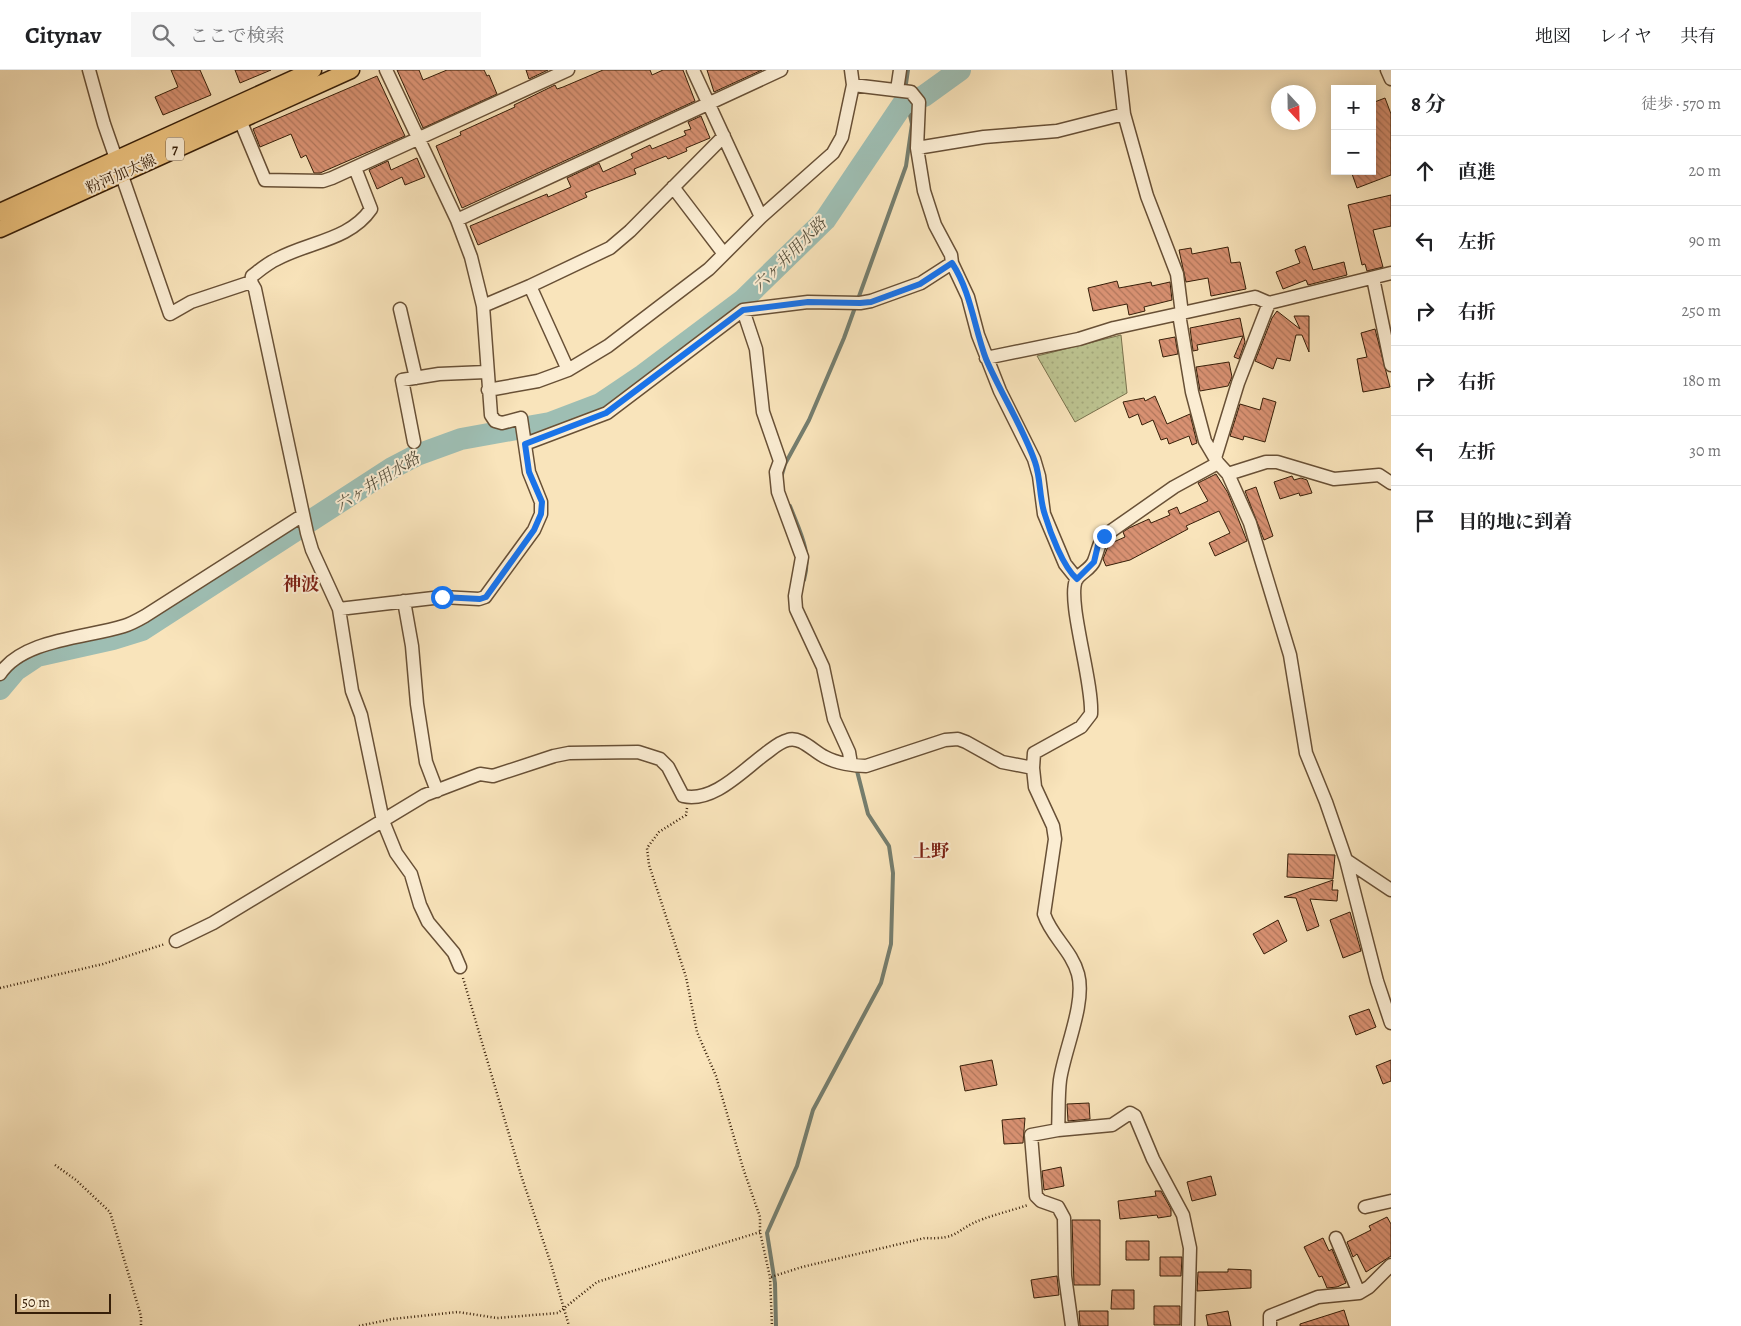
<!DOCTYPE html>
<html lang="ja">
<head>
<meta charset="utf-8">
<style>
  :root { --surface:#fff; --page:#f6f6f6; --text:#202124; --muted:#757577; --line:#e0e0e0 }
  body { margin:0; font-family:Alegreya,"Noto Serif JP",serif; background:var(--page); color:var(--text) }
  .controls { position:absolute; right:15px; top:15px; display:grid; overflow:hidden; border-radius:0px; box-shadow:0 2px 12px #0003 }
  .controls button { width:45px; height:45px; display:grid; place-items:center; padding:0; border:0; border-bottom:1px solid var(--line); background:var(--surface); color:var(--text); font:25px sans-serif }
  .compass { position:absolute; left:1271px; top:15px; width:45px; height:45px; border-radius:50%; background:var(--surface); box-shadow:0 2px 12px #0003; rotate:158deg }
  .scale { position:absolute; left:15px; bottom:12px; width:96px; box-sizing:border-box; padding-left:5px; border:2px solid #371f09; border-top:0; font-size:14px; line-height:18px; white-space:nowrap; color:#371f09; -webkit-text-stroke:4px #fbedd3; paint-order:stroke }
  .stop { position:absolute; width:15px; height:15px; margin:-11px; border:4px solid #1a73e8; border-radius:50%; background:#fff }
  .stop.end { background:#1a73e8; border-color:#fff; box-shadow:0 1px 5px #0008 }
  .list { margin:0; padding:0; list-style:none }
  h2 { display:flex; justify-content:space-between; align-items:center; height:65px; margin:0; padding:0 20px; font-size:21px }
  h2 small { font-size:16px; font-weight:400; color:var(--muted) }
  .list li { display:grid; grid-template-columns:32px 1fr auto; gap:15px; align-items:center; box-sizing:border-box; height:70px; padding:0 20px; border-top:1px solid var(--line) }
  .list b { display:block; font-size:19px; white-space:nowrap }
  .list em { font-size:16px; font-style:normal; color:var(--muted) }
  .icon { flex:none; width:28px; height:28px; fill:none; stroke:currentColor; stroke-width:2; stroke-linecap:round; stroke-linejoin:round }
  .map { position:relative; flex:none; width:1391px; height:1256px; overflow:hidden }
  header { display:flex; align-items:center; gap:30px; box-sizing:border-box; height:70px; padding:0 25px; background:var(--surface); border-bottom:1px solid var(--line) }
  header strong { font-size:24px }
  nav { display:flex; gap:28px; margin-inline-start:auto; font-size:18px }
  .search { width:350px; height:45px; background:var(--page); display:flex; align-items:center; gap:12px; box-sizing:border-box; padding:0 18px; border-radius:0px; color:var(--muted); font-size:19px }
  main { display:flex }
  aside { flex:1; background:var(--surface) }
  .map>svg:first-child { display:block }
  .grass { fill:url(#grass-dots); stroke:#7a724d }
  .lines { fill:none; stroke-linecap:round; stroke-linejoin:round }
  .stream { stroke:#757e6f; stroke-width:4 }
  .river { stroke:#9ebeb3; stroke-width:22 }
  .building { fill:url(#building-back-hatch); stroke:#371f09 }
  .minor-casing { stroke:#685036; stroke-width:15 }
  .major-casing { stroke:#371f09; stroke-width:19 }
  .path { stroke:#371f09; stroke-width:2.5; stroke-dasharray:1 2.5; stroke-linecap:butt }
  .minor { stroke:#fbedd3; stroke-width:12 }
  .major { stroke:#ecc27e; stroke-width:16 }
  .route { stroke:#1a73e8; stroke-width:6 }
  .labels { text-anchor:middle; stroke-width:4; stroke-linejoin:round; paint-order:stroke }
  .shield { fill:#fbedd3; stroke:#725d46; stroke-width:1 }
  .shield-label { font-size:14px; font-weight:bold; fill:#371f09 }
  .street-label { font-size:15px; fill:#371f09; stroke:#fbedd3 }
  .water-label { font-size:16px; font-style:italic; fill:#564f3c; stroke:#fbedd3 }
  .quarter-label { font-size:18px; font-weight:bold; fill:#7a1f14; stroke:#fbedd3 }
</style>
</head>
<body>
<header>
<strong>Citynav</strong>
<div class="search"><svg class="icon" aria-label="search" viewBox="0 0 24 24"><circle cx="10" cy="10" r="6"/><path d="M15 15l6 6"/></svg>ここで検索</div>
<nav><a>地図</a><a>レイヤ</a><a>共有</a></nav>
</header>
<main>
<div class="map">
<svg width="1391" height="1256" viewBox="0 0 1391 1256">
  <defs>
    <pattern id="grass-dots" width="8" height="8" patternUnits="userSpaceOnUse" patternTransform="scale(1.25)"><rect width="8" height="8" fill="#bdc491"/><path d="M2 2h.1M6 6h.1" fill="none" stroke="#a3a87c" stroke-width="1.8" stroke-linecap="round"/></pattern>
    <pattern id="building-back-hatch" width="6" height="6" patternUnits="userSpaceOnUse" patternTransform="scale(1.25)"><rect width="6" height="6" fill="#d89172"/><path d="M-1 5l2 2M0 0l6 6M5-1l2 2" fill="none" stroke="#b0765c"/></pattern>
  </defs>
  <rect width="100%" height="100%" fill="#f9e4bb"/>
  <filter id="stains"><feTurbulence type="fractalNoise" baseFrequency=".004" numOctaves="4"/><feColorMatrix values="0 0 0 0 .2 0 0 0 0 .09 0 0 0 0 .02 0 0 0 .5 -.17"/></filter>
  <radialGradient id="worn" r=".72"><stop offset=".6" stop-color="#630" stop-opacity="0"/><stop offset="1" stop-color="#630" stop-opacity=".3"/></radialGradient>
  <path class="grass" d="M1121 265 1127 323 1075 352 1037 286Z"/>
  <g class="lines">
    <path class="stream" d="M903 34 908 0
      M781 408 785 394 809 350 844 268 906 96 912 54 907 32
      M790 436C800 462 812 482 804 510
      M776 1256 775 1213 767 1163 797 1096 813 1040 881 913 891 874 893 803 889 776 868 744 856 697"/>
    <path class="river" d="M0 619 16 600 37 586 113 569 142 560 392 398 417 385 461 369 550 353 600 334 643 305 743 230 825 150 903 34 924 26 960 0"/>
  </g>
  <path class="building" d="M171 0H200L211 25 163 45 155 27 178 17Z
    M235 0H271L240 13Z
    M397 0H419L423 10 447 0H484L487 6 489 5 497 24 423 58Z
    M526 0H548L529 9Z
    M603 0H650L652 5 663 0H683L695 31 462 138 436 76 461 65 460 62 515 37 514 35 555 15 557 19 563 17Z
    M707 0H762L714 22Z
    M377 6 405 66 320 103H314L306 85 301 88 291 64 260 77 253 59Z
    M1385 28 1391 44V105L1357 118 1351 101H1372V33Z
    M701 46 710 68 686 78 687 81 668 89 666 86 634 99 636 104 585 123 587 127 478 175 470 156 547 124 548 127 571 117 567 108 599 93 603 102 633 88 631 84 650 75 652 79 686 65 684 61 691 59 688 52Z
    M417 88 425 107 405 115 402 107 377 119 369 100 388 91 391 100Z
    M1391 125V156L1373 160 1383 197 1367 201 1365 194 1362 195 1348 135Z
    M1305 176 1313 200 1344 192 1347 205 1308 215 1306 210 1283 219 1276 202 1300 193 1295 180Z
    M1228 177 1231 193 1240 192 1246 219 1211 226 1208 208 1186 212 1179 180 1191 178 1192 184Z
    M1117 211 1119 218 1151 212 1152 216 1170 212 1172 230 1144 237 1145 241 1129 245 1127 234 1093 241 1088 218Z
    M1277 241 1300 259 1294 246H1309V282L1302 265H1296L1290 291 1277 288 1273 299 1255 291 1272 248Z
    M1240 248 1245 272 1239 289 1234 287 1243 266 1197 275 1198 280 1193 281 1190 258Z
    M1375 259 1390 317 1363 322 1357 289 1367 287 1361 263Z
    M1175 267 1178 284 1163 287 1159 270Z
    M1229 292 1232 307 1228 316 1200 321 1196 297Z
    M1155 326 1167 354 1190 344 1197 373 1192 375 1189 366 1169 374 1167 368 1161 370 1153 350 1142 355 1138 344 1129 348 1123 332 1144 328 1145 331Z
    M1263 328 1276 332 1265 372 1244 366 1243 370 1230 366 1240 334 1260 340Z
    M1216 404 1228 423 1247 471 1215 486 1209 473 1230 463 1219 441 1186 456 1188 459 1130 490 1106 496 1103 489 1109 474 1125 467 1123 462 1129 458 1149 449 1151 453 1170 445 1168 441 1177 437 1180 444 1208 431 1198 413Z
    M1292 406 1294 410 1301 408 1307 410 1312 423 1300 426 1299 423 1280 429 1274 412Z
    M1256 417 1273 466 1264 470 1245 421Z
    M1288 784 1335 785 1333 809 1287 807Z
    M1333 810 1332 820H1338L1337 831 1310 829 1319 856 1307 861 1296 828 1284 827Z
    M1350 842 1361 881 1343 888 1330 850Z
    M1278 850 1287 871 1264 884 1253 864Z
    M1369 939 1376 957 1356 965 1349 946Z
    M992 990 997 1015 965 1021 960 996Z
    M1391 990V1011L1383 1014 1376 996Z
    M1089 1033 1090 1049 1068 1051 1067 1034Z
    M1025 1048 1023 1073 1004 1074 1002 1050Z
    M1061 1097 1064 1116 1044 1120 1042 1101Z
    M1211 1106 1216 1125 1192 1131 1187 1112Z
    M1155 1121H1161L1171 1139V1146L1158 1148 1157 1145 1120 1149 1118 1131 1156 1126Z
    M1387 1147 1391 1154V1186L1366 1202 1357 1184 1353 1187 1347 1172 1371 1160 1369 1156Z
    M1072 1150H1100V1215H1074Z
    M1323 1168 1329 1181 1332 1179 1346 1213 1337 1217 1327 1218 1322 1206 1319 1207 1304 1177Z
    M1126 1171H1149V1190H1126Z
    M1160 1187H1182L1181 1206H1160Z
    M1228 1199 1251 1200V1218L1197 1221 1198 1202H1228Z
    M1057 1206 1059 1225 1034 1228 1031 1210Z
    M1112 1220H1134V1239H1111Z
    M1154 1236H1180V1255H1154Z
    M1344 1240 1349 1256H1300V1254Z
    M1079 1241H1108V1256H1080Z
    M1228 1241 1231 1256H1208L1206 1245Z"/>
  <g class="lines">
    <defs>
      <path id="minor" d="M89 0 104 54 170 244 191 232 251 212 255 219 307 463 312 480 339 539 352 621 361 645 383 751 396 783 411 804 420 835 428 852 454 883 460 897
        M693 0 761 147
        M1119 0 1124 44 1147 126 1177 204 1182 244
        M1387 0 1391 9
        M853 15 911 22 919 32 917 78 924 121 935 155 951 185 952 193 968 227 978 265 1000 321 1034 389 1039 406 1044 444 1065 494 1077 509
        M897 20 900 0
        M240 50 265 110 323 111 332 108 568 0
        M917 78 984 67 1057 61 1124 44
        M673 117 724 184
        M457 150 781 0
        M1373 208 1391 295
        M251 212 252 206C260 200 268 193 277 189 308 172 350 170 371 139L355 98
        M530 216 568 300
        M483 236 530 216 610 178 630 161 724 66
        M400 239 416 308
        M743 240 756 279 763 342 780 391 776 402 778 422 802 487 795 526 796 539 823 597 834 649 849 682 851 694
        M1179 244 1192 322 1205 371 1218 393 1228 404 1250 453 1290 585 1306 683 1326 732 1346 790 1377 911 1391 953
        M986 288 1079 269 1114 258 1255 227 1269 233 1391 203
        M488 320 538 311 568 300 608 276 709 199 761 147 833 83 842 67 853 15 851 0
        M414 372 402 310 439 304 486 302
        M525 374 607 343 743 240 808 232 860 233 871 231 921 213 952 193
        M1215 388 1238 313 1269 233
        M1228 404 1266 392H1277L1334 409 1379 405 1391 413
        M404 531 412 576 417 634 426 692 437 721
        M339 539 442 527 479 529 485 527 534 460 541 444V432L529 402 521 348 502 353 495 351 491 345 483 236 471 187 457 150 386 0
        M0 604C23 569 86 568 124 556 131 554 138 550 145 546L303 445
        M1346 790 1391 820
        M176 871 213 853 425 725 480 704 493 706 554 686 569 683 638 682 660 689 668 697 683 726C713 733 742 701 765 684 772 679 779 672 788 670 801 666 814 682 825 687 836 693 854 696 866 696L945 670 958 669 966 672 1002 692 1033 698
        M1058 1060C1059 1044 1058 1026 1060 1010 1064 981 1086 933 1078 904 1072 881 1051 866 1044 844L1055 769 1053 756 1035 717 1033 698 1034 683 1081 657 1091 644C1093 611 1067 532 1076 510 1080 503 1091 499 1094 491 1098 481 1098 475 1104 466L1174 417 1218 393
        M1365 1137 1391 1131
        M1336 1168 1359 1223
        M1072 1256 1065 1206 1064 1148 1058 1137 1041 1131 1036 1126 1031 1065 1058 1060 1112 1055 1130 1043 1135 1046 1153 1089 1183 1145 1190 1178 1188 1256
        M1270 1256V1246L1318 1227 1359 1223 1369 1217 1391 1195"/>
      <path id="major" d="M0 142 313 0
        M0 159 351 0"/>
    </defs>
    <use href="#minor" class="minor-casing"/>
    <use href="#major" class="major-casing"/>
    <path class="path" d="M687 738 686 745 659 762 647 778 649 795 686 907 697 962 716 1006 743 1098 760 1147V1162L770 1207 772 1256
      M463 908 521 1105 551 1194 569 1256
      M0 918 103 894 165 874
      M55 1095 76 1110 110 1142 141 1246V1256
      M771 1207 802 1197 925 1168C960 1170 955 1159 983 1149 997 1144 1013 1140 1028 1135
      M359 1256 392 1249 458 1242 497 1248 558 1243 597 1212 760 1162"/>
    <use href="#minor" class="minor"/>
    <use href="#major" class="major"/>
  </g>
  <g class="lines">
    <path class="route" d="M442 527 480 529 486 527 534 460 541 444 542 432 529 402 525 374 606 343 743 240 808 232 860 233 871 232 920 214 952 193C971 222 974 257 986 289 1001 324 1023 357 1035 392 1041 409 1039 428 1045 445 1050 462 1063 497 1077 509L1094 492 1098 475 1104 466"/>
  </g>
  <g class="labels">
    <rect class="shield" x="166" y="67.5" width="18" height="23" rx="4"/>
    <g class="shield-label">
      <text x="175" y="84">7</text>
    </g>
    <g class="street-label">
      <text transform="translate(121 104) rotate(-24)" y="5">粉河加太線</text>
    </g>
    <g class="water-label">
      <text transform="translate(789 184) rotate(-45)" y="6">六ヶ井用水路</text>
      <text transform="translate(377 411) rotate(-32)" y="6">六ヶ井用水路</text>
    </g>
    <g class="quarter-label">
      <text x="301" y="520">神波</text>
      <text x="931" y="787">上野</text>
    </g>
  </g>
  <rect width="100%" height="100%" filter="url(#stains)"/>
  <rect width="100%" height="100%" fill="url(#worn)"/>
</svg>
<div class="controls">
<button>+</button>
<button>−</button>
</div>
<svg class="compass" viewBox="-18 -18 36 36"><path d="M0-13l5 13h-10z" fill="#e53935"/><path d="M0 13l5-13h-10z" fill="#757577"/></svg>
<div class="scale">50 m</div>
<div class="stop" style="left:442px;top:527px"></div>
<div class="stop end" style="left:1104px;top:466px"></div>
</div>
<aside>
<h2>8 分<small>徒歩 · 570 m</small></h2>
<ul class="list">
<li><svg class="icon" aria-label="ahead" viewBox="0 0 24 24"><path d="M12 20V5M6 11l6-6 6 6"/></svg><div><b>直進</b></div><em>20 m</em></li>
<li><svg class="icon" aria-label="left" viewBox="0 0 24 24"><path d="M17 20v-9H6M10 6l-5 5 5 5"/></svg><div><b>左折</b></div><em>90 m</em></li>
<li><svg class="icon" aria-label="right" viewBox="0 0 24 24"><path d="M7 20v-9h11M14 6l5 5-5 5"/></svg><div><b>右折</b></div><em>250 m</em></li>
<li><svg class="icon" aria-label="right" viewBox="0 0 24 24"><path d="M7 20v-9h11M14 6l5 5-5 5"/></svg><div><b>右折</b></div><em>180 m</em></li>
<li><svg class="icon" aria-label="left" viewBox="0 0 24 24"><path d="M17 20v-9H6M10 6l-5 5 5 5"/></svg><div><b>左折</b></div><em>30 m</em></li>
<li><svg class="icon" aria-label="arrive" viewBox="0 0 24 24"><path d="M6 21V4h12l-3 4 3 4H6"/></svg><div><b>目的地に到着</b></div></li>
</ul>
</aside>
</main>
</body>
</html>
